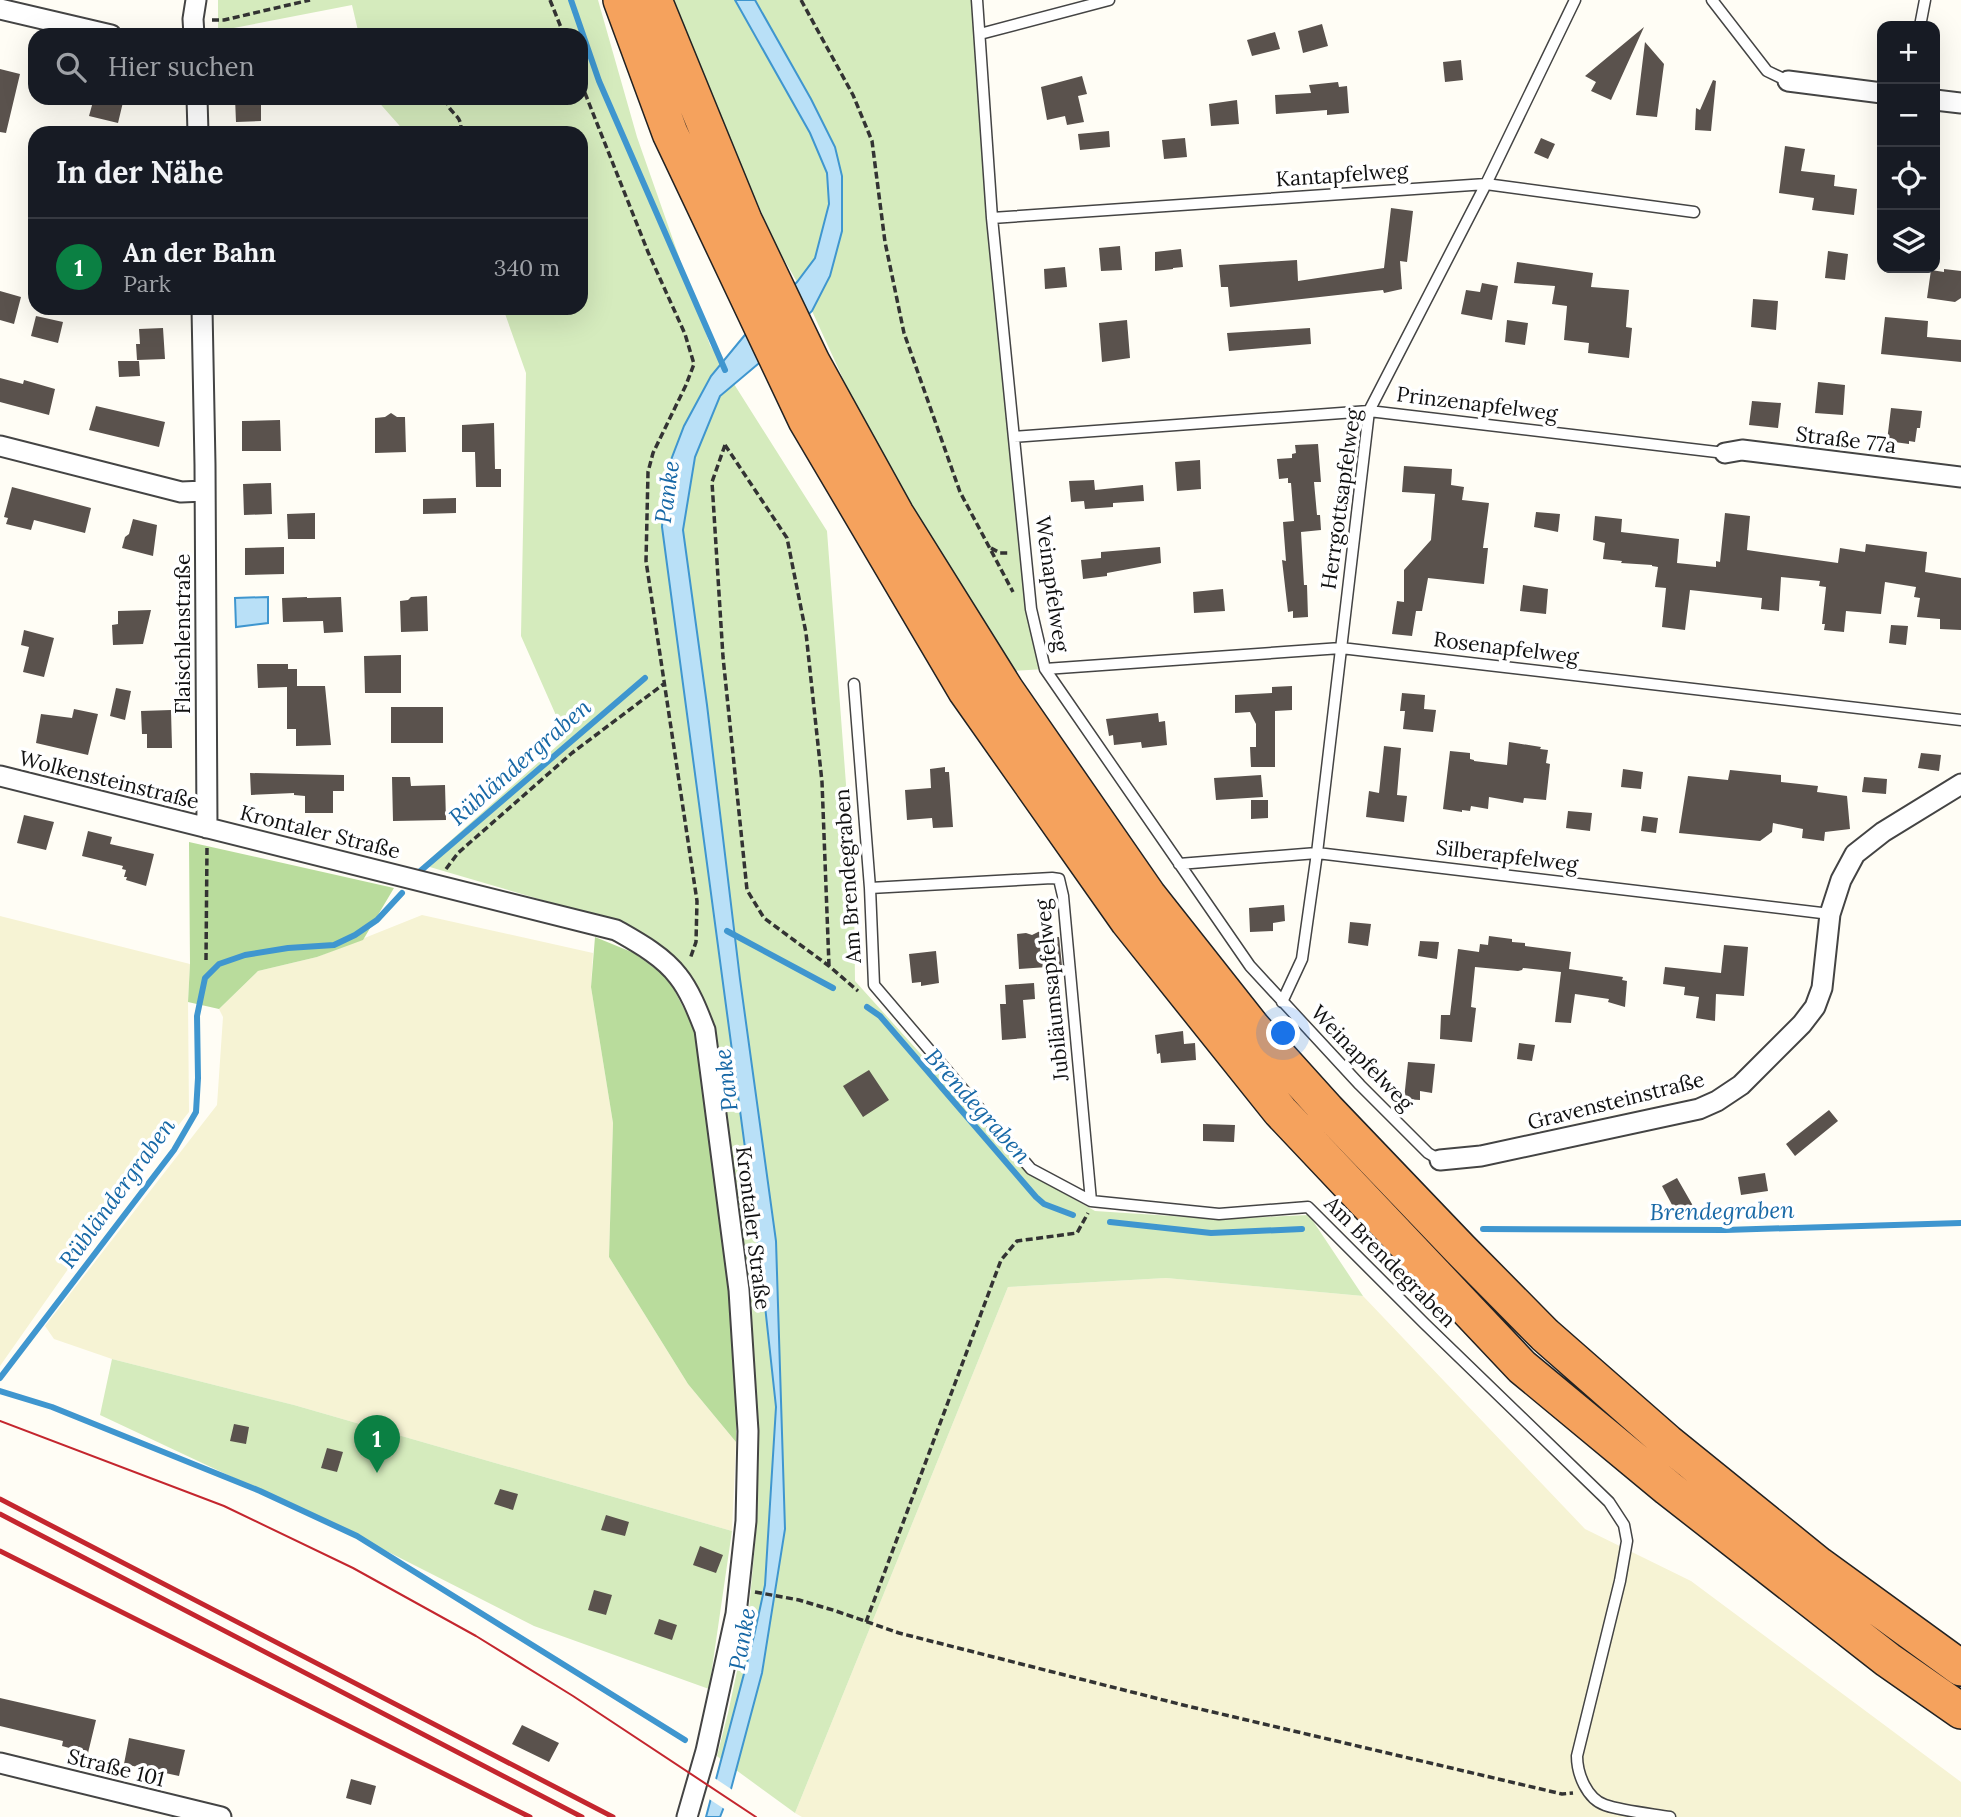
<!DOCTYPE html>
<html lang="de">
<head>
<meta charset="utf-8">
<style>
  :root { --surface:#171b24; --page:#242831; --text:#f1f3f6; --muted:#9ea1a6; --line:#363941; --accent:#0b8043 }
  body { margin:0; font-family:Lora,serif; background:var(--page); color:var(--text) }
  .controls { position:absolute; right:21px; top:21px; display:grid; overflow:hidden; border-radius:14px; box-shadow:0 7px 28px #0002 }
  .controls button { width:63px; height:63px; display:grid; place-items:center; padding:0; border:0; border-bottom:2px solid var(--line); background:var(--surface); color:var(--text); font:35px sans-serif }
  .you { position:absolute; left:1284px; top:1034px; width:24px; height:24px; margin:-18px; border:5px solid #fff; border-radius:50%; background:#1a73e8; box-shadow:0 0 0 10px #1a73e833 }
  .badge { display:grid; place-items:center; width:46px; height:46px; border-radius:50%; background:var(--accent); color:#fff; font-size:23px; font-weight:700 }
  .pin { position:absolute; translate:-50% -58px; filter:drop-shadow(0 2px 4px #0008) }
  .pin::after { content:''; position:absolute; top:37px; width:24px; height:21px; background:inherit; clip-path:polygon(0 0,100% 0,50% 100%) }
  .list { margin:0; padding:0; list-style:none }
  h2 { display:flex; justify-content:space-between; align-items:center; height:91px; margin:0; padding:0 28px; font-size:30px }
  h2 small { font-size:23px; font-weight:400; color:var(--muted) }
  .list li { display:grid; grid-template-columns:46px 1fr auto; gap:21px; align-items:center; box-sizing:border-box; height:98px; padding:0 28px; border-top:2px solid var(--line) }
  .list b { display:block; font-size:26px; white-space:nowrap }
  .list p { margin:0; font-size:23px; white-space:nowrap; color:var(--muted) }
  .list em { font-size:23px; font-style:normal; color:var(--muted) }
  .icon { flex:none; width:38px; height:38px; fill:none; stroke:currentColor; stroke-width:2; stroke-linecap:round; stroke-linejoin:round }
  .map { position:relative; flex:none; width:1961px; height:1817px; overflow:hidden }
  .search { position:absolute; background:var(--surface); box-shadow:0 7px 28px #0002; left:28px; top:28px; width:560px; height:77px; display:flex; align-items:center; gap:18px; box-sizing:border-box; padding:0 24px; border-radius:21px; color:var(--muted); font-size:26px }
  .panel { position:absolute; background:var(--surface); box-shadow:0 7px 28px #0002; left:28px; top:126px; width:560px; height:189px; border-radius:21px }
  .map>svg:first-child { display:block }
  .farmland { fill:#f6f3d4 }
  .green { fill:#d5ebbd }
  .forest { fill:#b9dc9c }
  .water { fill:#b9e0f7; stroke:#3f96cf; stroke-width:2 }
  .pier { fill:#fffdf5 }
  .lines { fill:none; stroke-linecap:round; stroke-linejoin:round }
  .stream { stroke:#3f96cf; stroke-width:6 }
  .building { fill:#5a524d }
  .service-casing { stroke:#444; stroke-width:13 }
  .minor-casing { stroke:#444; stroke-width:23 }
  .motorway-casing { stroke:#222; stroke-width:38 }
  .path { stroke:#333; stroke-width:3.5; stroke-dasharray:7 3.5; stroke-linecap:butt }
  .service { stroke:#fff; stroke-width:10 }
  .minor { stroke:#fff; stroke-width:19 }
  .motorway { stroke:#f5a25d; stroke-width:35 }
  .tram { stroke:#c4262e; stroke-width:2 }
  .rail { stroke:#c4262e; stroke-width:5 }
  .labels { text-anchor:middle; stroke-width:7; stroke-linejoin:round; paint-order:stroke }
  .street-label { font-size:21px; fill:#111; stroke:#fff }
  .water-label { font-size:23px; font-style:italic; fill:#1768a6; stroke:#fff }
</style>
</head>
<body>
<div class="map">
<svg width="1961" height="1817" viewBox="0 0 1961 1817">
  <rect width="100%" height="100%" fill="#fffdf5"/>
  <path class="farmland" d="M422 915 593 953 591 987 613 1123 609 1257 688 1384 736 1442 732 1531 294 1405 112 1359 54 1339 45 1326 217 1105 223 1017 219 1009 258 971 317 957Z
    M0 916 190 964 188 1002 189 1112 99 1225 0 1366Z
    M1166 1278 1363 1296 1585 1529 1691 1581 1961 1782V1817H802L795 1813 1008 1287Z"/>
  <path class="green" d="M218 0H598L637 137 710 345 722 364 711 376 662 527 760 1260 776 1407 765 1585 754 1636 722 1760 717 1756 728 1713 748 1620 757 1522 759 1433 747 1288 721 1063 710 1014 679 966 621 923 423 865 566 738 521 636 526 373 503 308H581V133H406L375 98H581V35H359L352 5 218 31Z
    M669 0H735L810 133 827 173 829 204 815 258 797 282 778 249 677 23Z
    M755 0H975L1031 609 1045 669 1011 671 932 545 862 420 812 311 830 276 835 147 811 99Z
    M734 384 827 531 854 891 855 981 1028 1173 1095 1211 1218 1219 1309 1215 1363 1296 1166 1278 1008 1287 795 1813 736 1770 762 1673 785 1529 776 1241 740 979 707 705 683 530 695 457 720 396Z
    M112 1359 294 1405 732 1531 709 1689 534 1626 349 1532 100 1415Z"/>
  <path class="forest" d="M189 842 394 888 363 940 317 957 258 971 219 1009 188 1002 190 964Z
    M595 937 634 953 668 978 696 1032 714 1164 737 1364 736 1442 688 1384 609 1257 613 1123 591 987Z"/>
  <path class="water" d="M735 0H755L811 99 835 147 842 176V231L830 276 812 311 758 364 720 396 695 457 683 530 707 705 740 979 776 1241 785 1529 762 1673 731 1789 720 1817H706L754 1636 765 1585 776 1407 760 1260 662 527 666 473 684 426 711 376 744 336 797 282 815 258 829 204 827 173 810 133Z
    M268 597V623L236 627 235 598Z"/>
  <path class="pier" d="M713 1777 734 1791 726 1810 709 1799Z"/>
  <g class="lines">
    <path class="stream" d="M571 0 599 81 725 370
      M418 873 645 678
      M727 931 833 988
      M867 1007 880 1016 1036 1197 1044 1204 1073 1215
      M1110 1222 1211 1233 1302 1229
      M1483 1229 1725 1230 1961 1223
      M0 1378 174 1150 196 1112 198 1078 197 1016 205 978 219 964 245 955 288 948 334 945 355 935 377 920 402 893
      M0 1391 52 1407 260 1491 357 1536 685 1740"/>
  </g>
  <path class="building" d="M1322 24 1328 46 1303 53 1298 31Z
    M1644 27 1611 100 1591 91 1596 82 1585 76Z
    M1275 32 1280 49 1252 56 1247 40Z
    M1645 42 1664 64 1657 117 1636 115Z
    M1461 60 1463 80 1445 82 1443 62Z
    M0 69 20 74 6 133 0 132Z
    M1082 76 1087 94 1078 96 1084 122 1067 125 1065 116 1047 120 1041 87Z
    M1713 80 1716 81 1711 131 1695 130 1696 108 1700 110Z
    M1338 82 1339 87 1347 86 1349 113 1327 115V110L1276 114 1275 95 1311 93 1309 85Z
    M94 98H124L118 123 89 116Z
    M235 98H261V121L236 122Z
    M1237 100 1239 124 1211 126 1209 104Z
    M1109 131 1110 147 1080 150 1078 134Z
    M1185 138 1187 157 1164 159 1162 140Z
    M1541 138 1555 144 1548 159 1534 153Z
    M1785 146 1805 149 1801 171 1835 175 1834 186 1857 189 1854 215 1812 210 1814 198 1779 193Z
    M1391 208 1413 211 1407 262 1400 261 1402 289 1384 293 1383 290 1230 307 1228 287H1221L1219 265 1297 260 1298 281 1384 268Z
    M1120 246 1122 270 1101 271 1099 248Z
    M1181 249 1183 267 1173 268V269L1155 271V252Z
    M1828 251 1848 254 1845 280 1825 278Z
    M1517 262 1593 273 1591 287 1629 290 1626 327 1632 328 1629 358 1588 353 1589 343 1564 340 1567 306 1552 304 1555 286 1514 283Z
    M1065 267 1067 287 1045 289 1044 269Z
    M1944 269 1961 271V298L1955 302 1927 298 1931 270 1944 272Z
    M1482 283 1498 286 1492 320 1461 314 1466 290 1480 292Z
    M0 291 21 297 14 324 0 320Z
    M1753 299 1778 301 1776 330 1751 327Z
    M36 316 63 322 58 343 31 336Z
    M1885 317 1928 321 1927 337 1961 340V362L1881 354Z
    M1127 320 1130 358 1102 362 1099 323Z
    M1507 320 1528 323 1525 345 1505 342Z
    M163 328 165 359 137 360 136 344H140L139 329Z
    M1310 328 1311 344 1229 351 1227 333Z
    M118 361H139L140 376 119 377Z
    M0 378 23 384 24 380 55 389 49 415 0 402Z
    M1818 382 1845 385 1843 415 1815 413Z
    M1752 401 1781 403 1778 428 1749 425Z
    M96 406 165 422 159 447 89 430Z
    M1891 408 1922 411 1920 428H1917L1915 442 1909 441V444L1887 441Z
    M391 413 397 417H405L406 452 375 453V418L385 417Z
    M280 420 281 451H242V421Z
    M494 423 495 469H501V487H476L475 452H462V425Z
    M1318 444 1321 482H1314L1317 515H1320L1321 530 1301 532 1304 585H1307L1308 617 1293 618V611L1288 612 1282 560 1286 561 1283 522 1294 521 1291 483H1288V478L1279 479 1277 459 1292 458V454L1296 453 1295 445Z
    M1200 460 1201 489 1177 491 1175 462Z
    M1404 466 1452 469 1451 485 1464 487 1462 500 1489 503 1483 548H1488L1484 584 1428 578 1422 611H1416L1412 636 1392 634 1397 601 1404 602V570L1431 540 1435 494 1402 492Z
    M1094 480 1095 490 1143 485 1144 501 1113 503V507L1085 509 1084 501 1071 502 1069 481Z
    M271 483 272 514 244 515 243 484Z
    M12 487 91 508 85 533 34 520 31 530 6 524 8 518 4 517Z
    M456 498V513L423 514V499Z
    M1536 512 1560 514 1558 532 1534 527Z
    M315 513V539H288L287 514Z
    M1725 513 1750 516 1747 550 1838 563 1840 548 1865 552 1866 544 1927 552 1925 572 1961 578V630L1940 629V619L1917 617 1920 598 1914 597 1916 587 1885 582 1881 614 1846 611 1844 632 1824 630 1825 624H1822L1826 587 1819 586 1820 581 1781 577 1779 611 1761 609 1762 598 1690 590 1685 630 1662 627 1666 588 1655 587 1658 567 1652 566V565L1621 563 1622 561 1603 559 1605 543 1593 540 1595 516 1622 519 1621 532 1679 539 1677 563 1716 567V561L1720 562Z
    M133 519 157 525 153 556 122 548 125 537 129 534Z
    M284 547V574L245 575V548Z
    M1160 547 1161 563 1107 573V576L1083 579 1081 560 1101 558V552Z
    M1523 585 1548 589 1546 614 1520 611Z
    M1223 589 1225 611 1194 613 1193 592Z
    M427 596 428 631 401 632 400 601 408 600 411 597Z
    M307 597V598L341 597 343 632 324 633 323 621 283 622 282 598Z
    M151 610 143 644 113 645 112 625 118 624V611Z
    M1891 625 1908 626 1906 645 1889 643Z
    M24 630 54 638 44 677 23 672 29 647 21 645Z
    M401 655V693H365L364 656Z
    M257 664H288V669H297V686H325L331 745 296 746V729H287V687L258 688Z
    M1292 686V710L1275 711V767H1251L1250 747H1256V724L1250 712 1235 713V695L1272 693V687Z
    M116 688 131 691 125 720 110 716Z
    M1402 693 1425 695 1424 709 1436 710 1433 732 1403 729 1405 711H1400Z
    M391 707H443V743H391Z
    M74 709 98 714 88 755 36 743 41 714 72 718Z
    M171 710 172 748H147V734H142L141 711Z
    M1158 713 1159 722 1165 721 1167 745 1142 748 1141 742 1114 745 1113 735 1109 736 1106 719Z
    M1509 742 1541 747 1540 749 1548 750 1546 763 1550 764 1546 800 1524 798 1523 803 1489 797 1488 809 1471 806 1470 811 1462 810V812L1443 809 1450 751 1470 753V759L1474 760V761L1507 765Z
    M1384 746 1401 748 1397 795 1407 796 1404 822 1366 817 1369 791 1379 793Z
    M1921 753 1941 755 1939 771 1918 768Z
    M945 767V772H949L953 827 933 828 932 818 907 820 905 790 931 788 930 769Z
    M1623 769 1643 772 1641 789 1621 787Z
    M1730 770 1781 775V782L1818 786 1817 792 1847 796 1850 829 1825 832 1824 841 1802 838 1803 829 1773 823 1772 832 1760 841 1679 833 1688 776 1728 780Z
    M250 773 344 775V791H333V813H305V796L294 795V793L251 795Z
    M1261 775 1263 797 1216 800 1214 778Z
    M392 777H410L411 786 445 785 446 820 393 821Z
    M1864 777 1887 779 1886 794 1862 792Z
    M1251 800H1268V818L1251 819Z
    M1568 811 1592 813 1590 831 1566 828Z
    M24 815 54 822 46 850 17 843Z
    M1643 816 1658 818 1656 833 1641 831Z
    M88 831 112 837 110 844 154 854 146 886 126 880 127 877H124L126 870 122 869 123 866 82 856Z
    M1284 905 1285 921 1273 923V931L1250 932 1249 908Z
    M1350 922 1371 924 1368 946 1348 943Z
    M1046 928 1047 938 1059 937 1062 966 1019 969 1017 934 1026 933 1032 935Z
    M1489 936 1512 939V942L1525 943V946L1571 952 1569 969 1623 977 1622 980 1627 981 1625 1007 1608 1002 1609 999 1575 994 1571 1023 1555 1022 1561 972 1523 968 1522 970 1518 971 1475 967 1471 1007 1476 1008 1472 1042 1440 1039 1441 1015H1450L1458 949 1479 952 1480 944 1488 945Z
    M1420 941 1439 942 1437 959 1418 956Z
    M1724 945 1748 947 1744 996 1716 994 1715 1021 1696 1018 1699 997 1684 995 1685 987 1663 984 1665 967 1721 973Z
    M936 951 939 983 921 986V982L912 983 909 954Z
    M1034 983 1035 999 1023 1000 1026 1038 1002 1040 1000 1004H1006L1005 985Z
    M1183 1031 1184 1044 1195 1043 1196 1060 1161 1063 1160 1053 1157 1054 1155 1035Z
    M1519 1043 1535 1045 1532 1061 1517 1059Z
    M1408 1062 1435 1064 1432 1093 1420 1091V1100L1404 1099Z
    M869 1070 889 1100 863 1117 843 1086Z
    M1829 1110 1838 1121 1795 1156 1786 1144Z
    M1203 1124 1235 1125 1234 1142 1203 1141Z
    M1765 1173 1768 1191 1741 1195 1738 1177Z
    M1677 1178 1700 1218H1679L1662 1186Z
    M234 1424 249 1427 246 1444 230 1441Z
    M327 1448 343 1452 337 1472 321 1468Z
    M500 1489 518 1494 513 1510 494 1504Z
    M606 1515 629 1522 625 1536 601 1530Z
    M700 1546 723 1555 716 1573 693 1565Z
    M594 1590 612 1595 606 1615 588 1610Z
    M659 1619 677 1625 672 1640 654 1634Z
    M0 1698 96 1720 88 1753 62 1746 63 1741 0 1726Z
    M522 1725 559 1743 549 1762 512 1744Z
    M129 1738 185 1750 179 1776 124 1764Z
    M351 1779 376 1786 371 1805 346 1798Z"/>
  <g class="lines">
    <defs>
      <path id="service" d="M977 0 992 218 1031 609 1045 669 1250 966 1360 1085 1428 1153 1440 1160
        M1712 0 1767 71 1788 81
        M1920 26 1925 0
        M980 34 1109 0
        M992 218 1486 184 1694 212
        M1014 437 1369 411 1725 453
        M1045 669 1341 648 1961 720
        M854 684 870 888 874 985 1031 1169 1091 1201 1219 1214 1308 1207 1425 1324 1609 1502 1624 1525 1627 1541 1620 1581 1577 1756C1577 1774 1587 1799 1605 1805 1622 1811 1652 1814 1670 1817
        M1179 864 1317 853 1830 914
        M870 888 1052 878 1059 879 1063 896 1091 1201
        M1282 1002 1302 959 1317 853 1369 411 1486 184 1575 0"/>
      <path id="minor" d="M0 9 111 35
        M194 35 193 19 196 0
        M1788 81 1882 93
        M197 98 198 133
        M1935 100 1961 103
        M202 308 205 465 207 828
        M0 446 181 492 205 491
        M1725 453 1742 450 1961 477
        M0 776 616 930C637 942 663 956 678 976 690 991 698 1012 705 1030L739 1290 748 1431 746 1521 736 1614 706 1751 687 1817
        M1440 1160 1481 1156 1699 1109 1717 1101 1741 1085 1802 1024 1815 1007 1822 988 1830 914 1841 880 1855 854 1883 832 1961 784
        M0 1763 221 1817"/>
      <path id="motorway" d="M621 0 670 133 806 420 966 691 1128 921 1280 1111 1522 1367 1668 1488 1888 1660 1961 1711
        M654 0 744 220 812 362 896 514 1006 690 1148 895 1253 1028 1327 1110 1460 1249 1545 1335 1667 1442 1819 1565 1961 1668"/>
    </defs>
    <use href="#service" class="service-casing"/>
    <use href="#minor" class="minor-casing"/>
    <use href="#motorway" class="motorway-casing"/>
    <path class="path" d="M550 0 564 35
      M801 0 853 95 872 141 885 242 904 333 960 492 1013 592
      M212 20H224L310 0
      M581 83 648 252 685 334 694 364 686 385 653 453 648 472 646 561 697 901 696 942 690 959
      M447 98C446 115 465 113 460 133
      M725 445 712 482 723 657 747 890 764 918 829 966 858 991
      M725 445 787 538 806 633 822 782 829 966
      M991 548 1000 553H1010
      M446 869 458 853 572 753 665 683
      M206 960 207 847
      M755 1592 799 1600 836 1611 899 1633 1183 1705 1562 1794 1573 1793
      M866 1622 1001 1260 1017 1241 1077 1233 1088 1213"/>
    <use href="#service" class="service"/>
    <use href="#minor" class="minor"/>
    <use href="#motorway" class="motorway"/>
    <path class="tram" d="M0 1421 224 1506 353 1568 476 1636 573 1696 756 1817"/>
    <path class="rail" d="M0 1499 613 1817
      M0 1514 582 1817
      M0 1551 530 1817"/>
  </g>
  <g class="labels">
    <g class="street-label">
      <text transform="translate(1342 175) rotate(-4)" y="7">Kantapfelweg</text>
      <text transform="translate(1477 404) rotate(7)" y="7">Prinzenapfelweg</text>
      <text transform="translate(1846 440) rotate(7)" y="7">Straße 77a</text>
      <text transform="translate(1341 499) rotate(-82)" y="7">Herrgottsapfelweg</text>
      <text transform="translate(1052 584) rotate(82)" y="7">Weinapfelweg</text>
      <text transform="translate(183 634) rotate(-90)" y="7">Flaischlenstraße</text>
      <text transform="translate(1506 648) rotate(7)" y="7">Rosenapfelweg</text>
      <text transform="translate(109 780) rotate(14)" y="7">Wolkensteinstraße</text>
      <text transform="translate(320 832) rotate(14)" y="7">Krontaler Straße</text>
      <text transform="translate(1507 856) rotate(7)" y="7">Silberapfelweg</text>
      <text transform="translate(848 876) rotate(-94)" y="7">Am Brendegraben</text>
      <text transform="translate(1052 990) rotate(-96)" y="7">Jubiläumsapfelweg</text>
      <text transform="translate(1362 1058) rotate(46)" y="7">Weinapfelweg</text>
      <text transform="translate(1616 1101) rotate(-14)" y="7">Gravensteinstraße</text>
      <text transform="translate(753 1228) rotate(83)" y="7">Krontaler Straße</text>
      <text transform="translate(1390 1262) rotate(45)" y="7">Am Brendegraben</text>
      <text transform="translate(116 1768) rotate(14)" y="7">Straße 101</text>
    </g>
    <g class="water-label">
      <text transform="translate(667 492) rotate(-82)" y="8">Panke</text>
      <text transform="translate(520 762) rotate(-41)" y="8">Rübländergraben</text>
      <text transform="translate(726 1080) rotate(-97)" y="8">Panke</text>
      <text transform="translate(978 1106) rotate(48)" y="8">Brendegraben</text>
      <text transform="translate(117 1193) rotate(-54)" y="8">Rübländergraben</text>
      <text transform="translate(1722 1211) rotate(-1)" y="8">Brendegraben</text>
      <text transform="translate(742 1639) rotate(-80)" y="8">Panke</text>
    </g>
  </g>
</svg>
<div class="controls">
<button>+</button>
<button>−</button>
<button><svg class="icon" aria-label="locate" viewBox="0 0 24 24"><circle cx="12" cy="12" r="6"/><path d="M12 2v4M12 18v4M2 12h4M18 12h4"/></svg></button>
<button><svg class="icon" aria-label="layers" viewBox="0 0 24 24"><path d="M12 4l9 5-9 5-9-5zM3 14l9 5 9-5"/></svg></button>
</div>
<div class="you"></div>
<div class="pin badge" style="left:377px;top:1473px">1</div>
<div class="search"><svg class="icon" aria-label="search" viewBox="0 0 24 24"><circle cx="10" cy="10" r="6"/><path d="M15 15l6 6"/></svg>Hier suchen</div>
<section class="panel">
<h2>In der Nähe<small></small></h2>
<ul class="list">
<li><span class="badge">1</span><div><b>An der Bahn</b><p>Park</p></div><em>340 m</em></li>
</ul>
</section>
</div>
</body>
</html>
